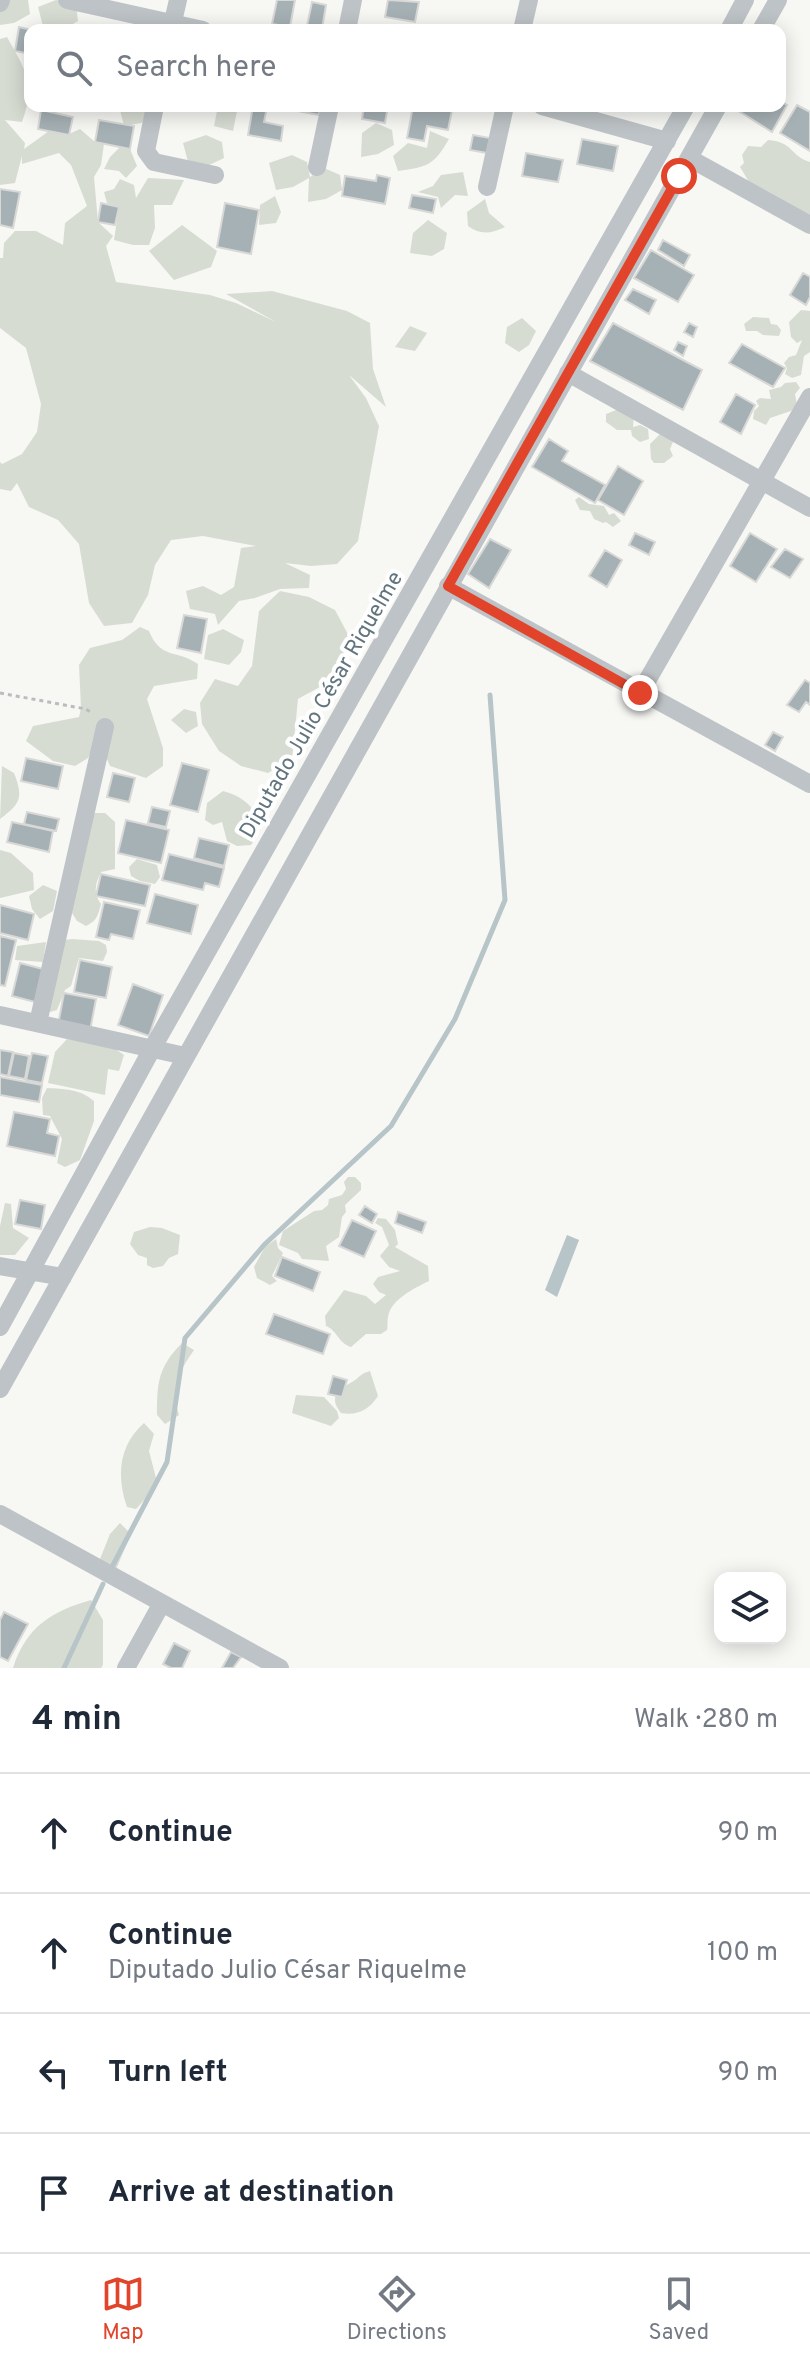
<!DOCTYPE html>
<html lang="en">
<head>
<meta charset="utf-8">
<style>
  :root { --surface:#fff; --page:#f2f2f3; --text:#1f2937; --muted:#747a83; --line:#e0e1e3; --accent:#e1442a }
  body { margin:0; font-family:Overpass,sans-serif; background:var(--page); color:var(--text) }
  .controls { position:absolute; right:24px; bottom:24px; display:grid; overflow:hidden; border-radius:16px; box-shadow:0 4px 20px #0003 }
  .controls button { width:72px; height:72px; display:grid; place-items:center; padding:0; border:0; border-bottom:2px solid var(--line); background:var(--surface); color:var(--text); font:40px sans-serif }
  .stop { position:absolute; width:24px; height:24px; margin:-18px; border:6px solid #e1442a; border-radius:50%; background:#fff }
  .stop.end { background:#e1442a; border-color:#fff; box-shadow:0 2px 8px #0008 }
  .list { margin:0; padding:0; list-style:none }
  h2 { display:flex; justify-content:space-between; align-items:center; height:104px; margin:0; padding:0 32px; font-size:34px }
  h2 small { font-size:26px; font-weight:400; color:var(--muted) }
  .list li { display:grid; grid-template-columns:52px 1fr auto; gap:24px; align-items:center; box-sizing:border-box; height:120px; padding:0 32px; border-top:2px solid var(--line) }
  .list b { display:block; font-size:30px; white-space:nowrap }
  .list p { margin:0; font-size:26px; white-space:nowrap; color:var(--muted) }
  .list em { font-size:26px; font-style:normal; color:var(--muted) }
  .icon { flex:none; width:44px; height:44px; fill:none; stroke:currentColor; stroke-width:2; stroke-linecap:round; stroke-linejoin:round }
  .map { position:relative; flex:none; width:810px; height:1668px; overflow:hidden }
  .search { position:absolute; background:var(--surface); box-shadow:0 4px 20px #0003; left:24px; right:24px; top:24px; height:88px; display:flex; align-items:center; gap:20px; box-sizing:border-box; padding:0 28px; border-radius:16px; color:var(--muted); font-size:30px }
  .sheet { height:584px; background:var(--surface) }
  nav { display:flex; justify-content:space-around; align-items:center; box-sizing:border-box; height:112px; border-top:2px solid var(--line); background:var(--surface); font-size:22px; color:var(--muted) }
  nav a { display:grid; justify-items:center; gap:4px }
  nav .on { color:var(--accent) }
  .map>svg:first-child { display:block }
  .green { fill:#d7dcd3 }
  .water { fill:#b7c5c8 }
  .lines { fill:none; stroke-linecap:round; stroke-linejoin:round }
  .stream { stroke:#b7c5c8; stroke-width:5 }
  .building { fill:#a6b1b5; stroke:#d8d8d6; stroke-width:2 }
  .path { stroke:#babdbf; stroke-width:3; stroke-dasharray:4 4; stroke-linecap:butt }
  .minor { stroke:#bdc3c6; stroke-width:18 }
  .route { stroke:#e1442a; stroke-width:10 }
  .labels { text-anchor:middle; stroke-width:8; stroke-linejoin:round; paint-order:stroke }
  .street-label { font-size:22px; fill:#62757e; stroke:#fff }
</style>
</head>
<body>
<div class="map">
<svg width="810" height="1668" viewBox="0 0 810 1668">
  <rect width="100%" height="100%" fill="#f7f7f4"/>
  <path class="green" d="M0 0H28L30 14 14 23 0 25Z
    M56 0 76 5 78 21 62 30H44L38 7Z
    M7 37C26 71 36 84 22 122L5 120 25 143 24 149 49 131 67 135 80 129 95 142 104 144 101 165 94 177 98 222 113 236 106 246 116 282 210 295 236 303 276 322 226 294 272 291 347 311 370 323 373 369 386 407 349 375 366 398 379 426 358 541 337 564 311 566 285 563 310 575 309 588 280 589 255 598 239 601 218 625 215 614 190 609 186 591 203 586 221 595 234 587 241 548 256 546 203 536 171 540 155 565 148 595 132 623 104 626 89 603 79 544 58 520 29 507 17 483 11 491 0 489V462L2 464 22 454 37 432 41 404 26 348 0 328V258H3L4 243 15 231H36L63 245 65 223 87 206 71 165 59 153 22 164V156L15 183 0 185V39Z
    M119 106H157L158 114 141 123 124 126Z
    M218 106H238L233 131 214 126Z
    M376 123 392 130 394 145 378 154 361 157 362 133Z
    M430 131 449 139C434 165 428 167 398 171L393 156 408 143 427 148Z
    M206 135 222 142 224 158 207 166 190 169 183 143Z
    M768 140C794 142 790 156 810 162V219L779 202V198L749 182 740 167 744 163 742 155 748 146 761 147Z
    M120 147 130 149 137 166 126 178 119 171 104 169 110 157Z
    M292 155 307 162 310 177 324 168 340 175 342 190 326 199 308 202 309 178 293 187 276 190 269 163Z
    M463 172 468 196 455 195 441 208 438 197 418 192 433 186 441 175Z
    M148 178 184 180 172 205H154L155 228 149 245H133L114 240 119 207 107 203 104 192 114 189 120 179 134 185 136 198Z
    M275 196 281 212 276 223 259 225 260 205Z
    M485 199 489 213 505 227C491 234 480 235 468 226L467 212Z
    M428 220 447 233 444 249 432 256 410 253 413 233Z
    M182 225 217 251 211 267 174 280 149 251Z
    M801 310 810 311V352L804 356 801 375 792 378 785 374 787 368 784 363 789 357 796 355 802 340 797 343 791 337 789 322Z
    M753 317 769 318 771 324 777 325 781 330 779 336 763 335 757 331H746L744 324Z
    M522 318 536 331 529 345 519 352 505 343 507 327Z
    M410 326 427 333 415 351 395 347Z
    M796 382 800 388 795 394 797 405 791 411 770 418 766 425 753 419 754 411 759 406 756 401 760 398 771 399 769 390 781 387 785 383Z
    M624 407 634 415 633 427 640 425 648 429 649 439 640 442 632 436 631 430H617L606 422V414Z
    M663 431 673 442 670 449 673 456 664 463H654L651 459 650 444Z
    M579 497 589 504 604 506 609 515 614 513 621 521 613 527 606 522 603 523 594 519 590 511 580 510 575 500Z
    M280 591 309 597 335 610 350 638C341 678 333 680 298 699L292 759 268 773 241 766 219 751 202 724 200 703 215 679 238 686 252 666 259 611Z
    M140 627 149 631C161 660 176 649 198 664L197 679 154 686 147 699 163 748V766L146 778 110 766 106 757 94 746 88 758 75 766 53 761 26 741 33 726 79 717 81 708 79 665 90 648 122 640Z
    M223 629 244 640 241 652 229 665 204 659 208 635Z
    M184 709 196 712 198 726 186 733 171 720Z
    M2 766 14 773C24 798 20 804 0 819Z
    M223 791C250 798 269 819 251 845L237 846 227 841 222 822 213 825 205 820 207 803Z
    M95 813H105L115 822V869L101 872C95 884 93 893 101 904 98 915 97 921 86 926L77 921 72 913 89 819Z
    M0 850 11 853 33 873 34 890 0 898Z
    M137 859 157 865 160 877 155 884 140 881 131 876 129 867Z
    M43 885 57 891 53 911 40 919 32 909 29 896Z
    M72 939 99 941 106 945 107 952 103 961 79 958 71 986 65 990 57 1010 50 1012 45 1005 64 940Z
    M46 942 43 962 15 960 17 946Z
    M67 1039 111 1046 124 1055 119 1071 108 1069 105 1095 48 1083 55 1052Z
    M47 1088C65 1089 80 1089 94 1101V1121L80 1160 65 1167 57 1163 62 1139 50 1116 43 1115 42 1098Z
    M348 1177H355L361 1183V1190L345 1205 346 1212 342 1217 339 1237 326 1246 329 1261 302 1259 298 1253 279 1245 283 1231 314 1211 322 1210 328 1205 329 1199 342 1195 346 1189 344 1182Z
    M5 1203 11 1204 13 1228 29 1238 15 1255H0V1226Z
    M378 1218 386 1219 395 1230 398 1244 395 1247 428 1266 429 1281C415 1288 391 1299 388 1317 387 1321 388 1326 387 1330L381 1334H366L351 1347C338 1343 337 1330 326 1326L325 1316 344 1290 366 1296 375 1304 386 1295 379 1292 373 1284 378 1277 400 1271 389 1267 380 1256 389 1245 382 1227 375 1223Z
    M150 1227 162 1228 180 1235 178 1254 169 1258 163 1266 153 1268 147 1265V1258L138 1255 130 1244 134 1232Z
    M276 1239 278 1248 283 1253 272 1276 277 1281 270 1285 257 1278 254 1267 265 1247Z
    M182 1343 194 1350C179 1371 170 1389 179 1415L165 1424 157 1415C157 1383 158 1367 182 1343Z
    M370 1371 378 1396C369 1410 357 1416 341 1413 328 1397 338 1390 352 1382 359 1378 361 1373 370 1371Z
    M296 1395 324 1397 337 1411 339 1418 331 1426 292 1413Z
    M144 1423 154 1434 149 1451 156 1478 146 1498 136 1509 127 1507C116 1476 119 1445 144 1423Z
    M120 1523 131 1534 114 1574 100 1559 110 1534Z
    M91 1600 103 1620V1665L101 1668H13C26 1627 52 1611 91 1600Z"/>
  <path class="water" d="M567 1235 579 1240 557 1297 545 1290Z"/>
  <g class="lines">
    <path class="stream" d="M113 1565 167 1462 185 1338 264 1245 391 1126 455 1019 505 900 490 695
      M64 1668 103 1584"/>
  </g>
  <path class="building" d="M277 0H295L290 27 272 24Z
    M388 0 419 2 415 22 385 17Z
    M312 2 326 5 322 29 307 26Z
    M19 27 32 30H30V54L15 51Z
    M780 101 787 105 772 132 734 108 780 106Z
    M797 105 810 112V151L780 133Z
    M253 106 267 107 264 122 283 126 281 141 248 135Z
    M272 106H320L319 115Z
    M364 106H388L385 123 362 119Z
    M413 106 452 110 448 130 427 126 424 141 407 138Z
    M41 110 73 117 69 135 38 129Z
    M99 120 134 126 130 149 95 142Z
    M473 135 490 138 487 153 470 150Z
    M582 139 618 146 613 171 577 164Z
    M526 153 563 160 558 182 522 176Z
    M377 175 390 178 385 204 342 196 345 176 376 181Z
    M0 189 20 192 13 228 0 225Z
    M412 195 436 199 433 213 409 208Z
    M101 203 119 207 115 225 98 222Z
    M225 203 259 210 251 254 217 247Z
    M663 240 690 255 684 266 658 250Z
    M651 250 694 275 678 302 634 278Z
    M803 273 810 277V297L806 305 790 295Z
    M633 289 656 300 649 314 625 300Z
    M613 323 702 370 683 410 590 361Z
    M689 323 697 327 693 337 684 332Z
    M678 342 687 346 683 356 674 350Z
    M742 344 785 368 773 387 729 363Z
    M736 394 755 405 741 434 720 422Z
    M549 439 568 451 562 461 605 485 595 503 532 467Z
    M618 466 643 481 624 515 598 500Z
    M635 533 655 542 649 555 629 545Z
    M750 533 777 549 756 582 730 566Z
    M490 539 511 550 489 588 468 574Z
    M785 549 803 559 790 578 771 567Z
    M605 550 622 560 607 587 589 576Z
    M184 615 207 619 201 653 177 648Z
    M805 680 810 683V705L806 702 799 712 787 705Z
    M773 732 783 737 775 751 765 745Z
    M26 758 63 766 58 789 21 781Z
    M182 763 209 770 198 812 170 805Z
    M113 773 135 778 129 802 107 797Z
    M152 807 170 811 166 827 148 823Z
    M27 812 59 819 56 831 24 824Z
    M126 820 169 830 161 863 118 853Z
    M12 822 53 831 49 852 7 842Z
    M199 838 229 845 224 866 194 858Z
    M169 854 224 868 219 887 205 883 203 890 162 880Z
    M101 874 150 885 145 906 96 896Z
    M155 894 198 905 191 934 147 923Z
    M104 902 140 910 133 939 111 934 109 940 96 937Z
    M0 905 34 914 28 940 0 933Z
    M0 936 16 940 5 986 0 985Z
    M80 960 112 967 106 998 74 992Z
    M20 963 43 969 35 1002 12 996Z
    M133 984 163 995 149 1036 118 1025Z
    M64 993 96 999 90 1031 58 1025Z
    M0 1050 13 1052 8 1076 0 1074Z
    M14 1053 29 1056 25 1079 9 1076Z
    M32 1053 48 1056 42 1083 26 1080Z
    M0 1077 42 1085 39 1102 0 1095Z
    M14 1112 50 1119 47 1133 59 1136 55 1156 7 1146Z
    M20 1200 45 1205 41 1229 15 1224Z
    M365 1206 377 1214 372 1223 359 1215Z
    M398 1212 426 1222 422 1233 395 1223Z
    M352 1220 376 1231 364 1257 339 1246Z
    M282 1257 320 1272 313 1291 275 1276Z
    M274 1314 330 1334 323 1354 266 1334Z
    M333 1376 347 1380 342 1397 328 1394Z
    M4 1612 28 1624 8 1661 0 1657V1620Z
    M174 1643 190 1651 182 1668H171L163 1664Z
    M231 1652 241 1657 233 1668H222Z"/>
  <g class="lines">
    <path class="path" d="M0 693 86 709 93 714"/>
    <path class="minor" d="M67 0 203 30
      M0 3 1 0
      M171 30 178 0
      M347 30 353 0
      M522 30 529 0
      M729 30 745 0
      M761 30 778 0
      M155 106 146 151 154 162 215 175
      M542 106 667 141
      M689 158 810 225
      M317 167 330 106
      M487 187 505 106
      M568 373 810 508
      M448 586 810 784
      M640 693 810 397
      M0 1015 185 1056
      M38 1023 105 727
      M0 1266 63 1277
      M0 1327 152 1049 686 106
      M0 1389 718 106
      M0 1514 280 1668
      M126 1668 162 1603"/>
  </g>
  <g class="lines">
    <path class="route" d="M640 693 448 586 679 176"/>
  </g>
  <g class="labels">
    <g class="street-label">
      <text transform="translate(320 704) rotate(-60)" y="8">Diputado Julio César Riquelme</text>
    </g>
  </g>
</svg>
<div class="controls">
<button><svg class="icon" aria-label="layers" viewBox="0 0 24 24"><path d="M12 4l9 5-9 5-9-5zM3 14l9 5 9-5"/></svg></button>
</div>
<div class="stop" style="left:679px;top:176px"></div>
<div class="stop end" style="left:640px;top:693px"></div>
<div class="search"><svg class="icon" aria-label="search" viewBox="0 0 24 24"><circle cx="10" cy="10" r="6"/><path d="M15 15l6 6"/></svg>Search here</div>
</div>
<section class="sheet">
<h2>4 min<small>Walk · 280 m</small></h2>
<ul class="list">
<li><svg class="icon" aria-label="ahead" viewBox="0 0 24 24"><path d="M12 20V5M6 11l6-6 6 6"/></svg><div><b>Continue</b></div><em>90 m</em></li>
<li><svg class="icon" aria-label="ahead" viewBox="0 0 24 24"><path d="M12 20V5M6 11l6-6 6 6"/></svg><div><b>Continue</b><p>Diputado Julio César Riquelme</p></div><em>100 m</em></li>
<li><svg class="icon" aria-label="left" viewBox="0 0 24 24"><path d="M17 20v-9H6M10 6l-5 5 5 5"/></svg><div><b>Turn left</b></div><em>90 m</em></li>
<li><svg class="icon" aria-label="arrive" viewBox="0 0 24 24"><path d="M6 21V4h12l-3 4 3 4H6"/></svg><div><b>Arrive at destination</b></div></li>
</ul>
</section>
<nav>
<a class="on"><svg class="icon" aria-label="map" viewBox="0 0 24 24"><path d="M3 6l6-2 6 2 6-2v14l-6 2-6-2-6 2zM9 4v14M15 6v14"/></svg>Map</a>
<a><svg class="icon" aria-label="directions" viewBox="0 0 24 24"><path d="M12 3l9 9-9 9-9-9zM9 14v-3h6M13 9l2 2-2 2"/></svg>Directions</a>
<a><svg class="icon" aria-label="saved" viewBox="0 0 24 24"><path d="M7 4h10v16l-5-4-5 4z"/></svg>Saved</a>
</nav>
</body>
</html>
